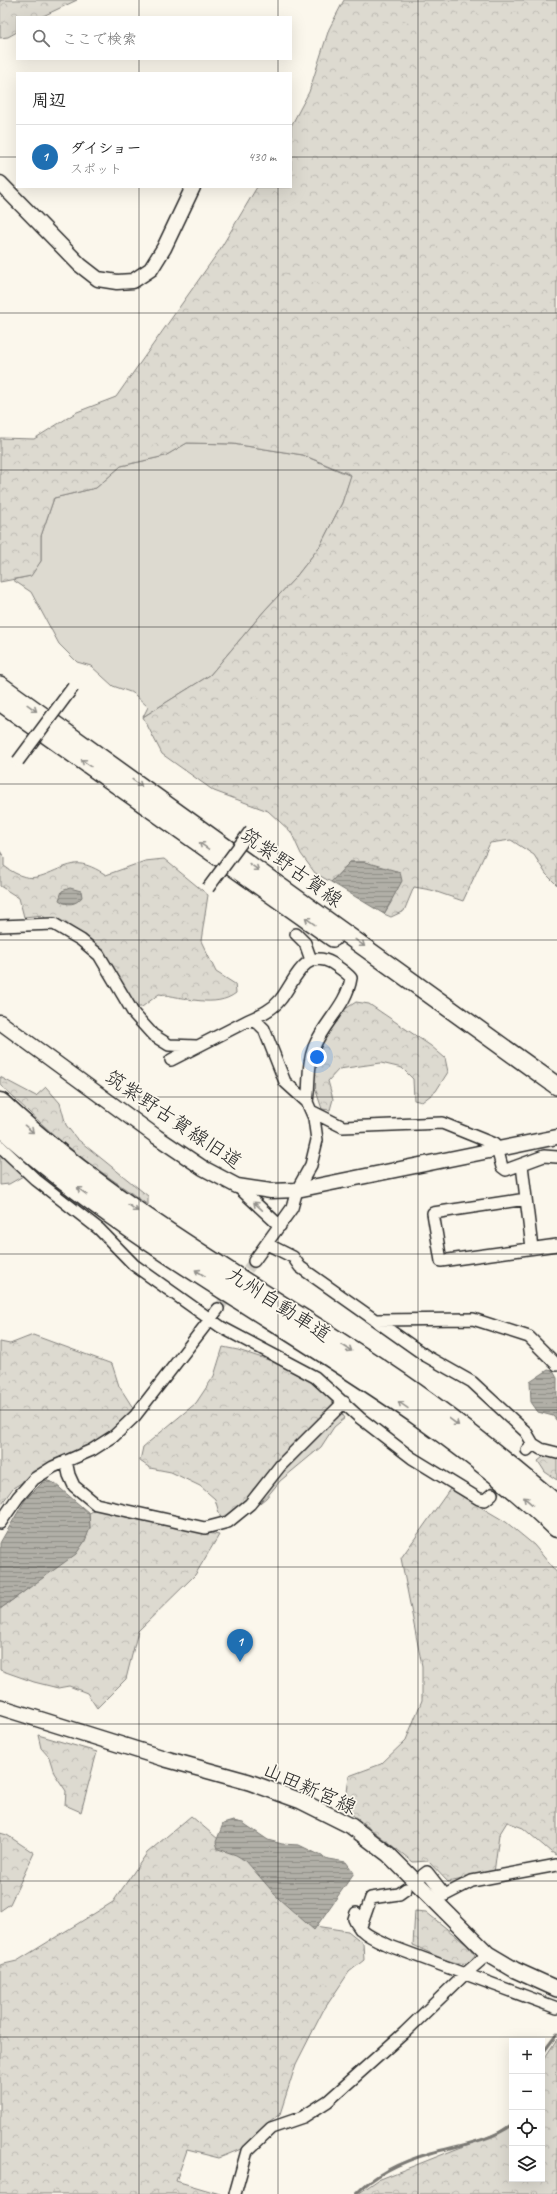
<!DOCTYPE html>
<html lang="ja">
<head>
<meta charset="utf-8">
<style>
  :root { --surface:#fff; --page:#f2f2f2; --text:#222; --muted:#767676; --line:#e0e0e0; --accent:#1f6fb2 }
  body { margin:0; font-family:Caveat,"Klee One",sans-serif; background:var(--page); color:var(--text) }
  .controls { position:absolute; right:12px; bottom:12px; display:grid; overflow:hidden; border-radius:0px; box-shadow:0 4px 16px #0002 }
  .controls button { width:36px; height:36px; display:grid; place-items:center; padding:0; border:0; border-bottom:1px solid var(--line); background:var(--surface); color:var(--text); font:20px sans-serif }
  .you { position:absolute; left:317px; top:1057px; width:14px; height:14px; margin:-10px; border:3px solid #fff; border-radius:50%; background:#1a73e8; box-shadow:0 0 0 6px #1a73e833 }
  .badge { display:grid; place-items:center; width:26px; height:26px; border-radius:50%; background:var(--accent); color:#fff; font-size:13px; font-weight:700 }
  .pin { position:absolute; translate:-50% -33px; filter:drop-shadow(0 1px 2px #0008) }
  .pin::after { content:''; position:absolute; top:21px; width:14px; height:12px; background:inherit; clip-path:polygon(0 0,100% 0,50% 100%) }
  .list { margin:0; padding:0; list-style:none }
  h2 { display:flex; justify-content:space-between; align-items:center; height:52px; margin:0; padding:0 16px; font-size:17px }
  h2 small { font-size:13px; font-weight:400; color:var(--muted) }
  .list li { display:grid; grid-template-columns:26px 1fr auto; gap:12px; align-items:center; box-sizing:border-box; height:64px; padding:0 16px; border-top:1px solid var(--line) }
  .list b { display:block; font-size:15px; white-space:nowrap }
  .list p { margin:0; font-size:13px; white-space:nowrap; color:var(--muted) }
  .list em { font-size:13px; font-style:normal; color:var(--muted) }
  .icon { flex:none; width:22px; height:22px; fill:none; stroke:currentColor; stroke-width:2; stroke-linecap:round; stroke-linejoin:round }
  .map { position:relative; flex:none; width:557px; height:2194px; overflow:hidden }
  .search { position:absolute; background:var(--surface); box-shadow:0 4px 16px #0002; left:16px; top:16px; width:276px; height:44px; display:flex; align-items:center; gap:10px; box-sizing:border-box; padding:0 14px; border-radius:0px; color:var(--muted); font-size:15px }
  .panel { position:absolute; background:var(--surface); box-shadow:0 4px 16px #0002; left:16px; top:72px; width:276px; height:116px; border-radius:0px }
  .map>svg:first-child { display:block }
  .grass { fill:#dddad0; stroke:#84827e }
  .forest { fill:url(#forest-crowns); stroke:#84827e }
  .water { fill:url(#water-rules); stroke:#7b7a75 }
  .lines { fill:none; stroke-linecap:round; stroke-linejoin:round }
  .stream { stroke:#7b7a75; stroke-width:3 }
  .minor-tunnel { stroke:#d1cec5; stroke-width:11; stroke-dasharray:11 5.5; stroke-linecap:butt }
  .minor-casing { stroke:#2b2b2b; stroke-width:14 }
  .tertiary-casing { stroke:#2b2b2b; stroke-width:17 }
  .secondary-casing { stroke:#2b2b2b; stroke-width:18 }
  .primary-casing { stroke:#2b2b2b; stroke-width:20 }
  .motorway-casing { stroke:#2b2b2b; stroke-width:23 }
  .minor { stroke:#fbf7ec; stroke-width:11 }
  .tertiary { stroke:#fbf7ec; stroke-width:14 }
  .secondary { stroke:#fbf7ec; stroke-width:15 }
  .primary { stroke:#fbf7ec; stroke-width:17 }
  .motorway { stroke:#fbf7ec; stroke-width:20 }
  .minor-bridge-casing { stroke:#2b2b2b; stroke-width:14; stroke-linecap:butt }
  .minor-bridge { stroke:#fbf7ec; stroke-width:11 }
  .oneway { stroke:#93918c }
  .grid { fill:none; stroke:#2b2b2b; stroke-width:1; stroke-opacity:0.55 }
  .labels { text-anchor:middle; stroke-width:3.5; stroke-linejoin:round; paint-order:stroke }
  .street-label { font-size:20px; fill:#2b2b2b; stroke:#fbf7ec }
</style>
</head>
<body>
<div class="map">
<svg width="557" height="2194" viewBox="0 0 557 2194">
  <defs>
    <pattern id="forest-crowns" width="20" height="18" patternUnits="userSpaceOnUse"><rect width="20" height="18" fill="#dddad0"/><path d="M2 6a3 3 0 1 1 6 0M12 15a3 3 0 1 1 6 0" fill="none" stroke="#bebbb3"/></pattern>
    <pattern id="water-rules" width="6" height="5" patternUnits="userSpaceOnUse"><rect width="6" height="5" fill="#b1afa7"/><path d="M0 2.5h6" fill="none" stroke="#908f88"/></pattern>
  </defs>
  <rect width="100%" height="100%" fill="#fbf7ec"/>
  <filter id="ink" filterUnits="userSpaceOnUse"><feTurbulence type="fractalNoise" baseFrequency=".025" numOctaves="2"/><feDisplacementMap in="SourceGraphic" scale="8" xChannelSelector="R" yChannelSelector="G"/><feConvolveMatrix kernelMatrix="1 2 1 2 8 2 1 2 1" color-interpolation-filters="sRGB"/></filter>
  <g filter="url(#ink)">
    <path class="grass" d="M187 443 233 444 303 455 351 476 342 503 320 546 295 578 265 610 210 675 143 717 148 707 133 693 113 686 91 666 77 662 59 644 31 592 13 580 30 576 41 561V536L54 498 96 488 121 466 165 456Z"/>
    <path class="forest" d="M0 0H77L41 17H17V32L8 37 0 38Z
      M344 0H557V885L546 874 534 855 511 840 490 843 463 901 431 890 414 887 404 911 391 917 384 914 392 901 365 862H350L331 882 315 873 301 854 291 832 268 811 214 791 162 754 143 717 210 675 265 610 295 578 320 546 342 503 351 475 303 455 233 444 187 443 165 456 121 466 96 488 54 498 41 536V561L31 576 0 582V438L34 439 77 412 116 397 219 251 257 187H291V126L309 92 329 29Z
      M0 851 4 857V866C36 890 45 870 75 864 84 862 99 870 106 875L145 861 164 859 208 895 201 941 216 972 235 984 236 993C216 1009 183 997 159 994L142 1007H130L85 936 50 928 43 915 24 917 19 898 0 886Z
      M356 1002 369 1004 431 1046 445 1058 448 1072 436 1091 422 1102 414 1100 413 1079 402 1068 381 1063 339 1069 328 1081 333 1099 330 1110 322 1109 313 1082 315 1063 324 1032 339 1013Z
      M0 1077 36 1096 46 1087 60 1103 66 1125 76 1138 148 1196V1205L86 1161 56 1137 0 1085Z
      M0 1151 25 1175 9 1184 0 1185Z
      M33 1335 112 1364 119 1386 135 1411 97 1444 62 1458 13 1488 0 1506V1342L10 1344Z
      M223 1347 238 1350 287 1366 323 1387 345 1418 334 1427 321 1447 280 1481 266 1498 240 1519 222 1523 215 1499 200 1486 171 1472 150 1468 140 1461 143 1447 196 1403 214 1376Z
      M547 1454 557 1456V1480L545 1472 538 1461Z
      M450 1489 506 1522 534 1545 557 1573V1855L551 1852 523 1828 507 1822 499 1835 494 1873 448 1882 428 1861 413 1862 345 1809 349 1776 381 1764 406 1740 422 1700V1666L401 1558Z
      M96 1508 130 1518 219 1535 195 1575 138 1631 126 1679 97 1708 87 1693 69 1686 58 1688 34 1682 0 1670V1609L26 1590 90 1528 89 1513Z
      M38 1735 97 1752 81 1812 65 1805 66 1791 54 1773 49 1757 41 1748Z
      M191 1816 225 1845 269 1869 282 1896 308 1925 348 1931 363 1943 364 1960 349 1972 323 2011 296 2064 280 2114 267 2123 241 2149 219 2158 187 2150 176 2181 220 2194H0V1965L17 1961 113 1902 147 1853Z
      M0 1833 7 1835 34 1853 10 1904 0 1911Z
      M415 1911 426 1912 467 1945 475 1955 472 1962C454 1968 430 1952 413 1945Z
      M557 2039V2194H358L378 2180 497 2133 512 2123V2179H542V2062Z"/>
    <path class="water" d="M350 862H365L400 872 402 881 384 914 331 882Z
      M70 888 81 891 82 897C76 905 67 906 59 900L62 891Z
      M548 1370 553 1371 557 1378V1421L553 1416 538 1412 531 1402 530 1382Z
      M45 1480 54 1483 89 1513 90 1528 85 1541 76 1554 0 1609V1543L25 1500Z
      M233 1821 243 1823 268 1840 282 1844 299 1845 328 1859 346 1862 354 1873 314 1930 279 1899 246 1861 236 1855 218 1849 216 1842 223 1824Z"/>
    <g class="lines">
      <path class="stream" d="M542 2054 557 2034
        M356 2194C376 2173 403 2161 431 2153 459 2145 488 2142 512 2125"/>
      <path class="minor-tunnel" d="M218 1309 254 1261
        M492 1494 527 1450"/>
      <defs>
        <path id="minor" d="M0 926 54 924 81 940 99 955 134 1014 153 1035 169 1045 197 1046
          M296 934 305 943 311 960
          M249 1020C260 1015 272 1010 280 1000 294 983 304 947 332 963 339 968 345 971 351 978 347 1005 324 1022 314 1047 307 1065 310 1083 307 1102
          M171 1060 249 1020 258 1023 264 1029 285 1082 307 1102 314 1118 317 1140 311 1165 297 1190 292 1208 254 1261
          M311 1111 343 1127 442 1123 494 1144 497 1148 502 1167 506 1170 544 1156 557 1157
          M0 1146 36 1180 99 1229 134 1265 221 1327 315 1377 360 1418 412 1458 479 1499 485 1500 492 1494
          M522 1165 532 1248
          M237 1186 280 1226
          M526 1199 433 1213 441 1261 557 1245
          M267 1244 293 1257 300 1267 426 1356 472 1382 526 1432 533 1444 527 1450
          M376 1320 473 1319 529 1337 557 1365
          M533 1444 541 1449 557 1453
          M66 1461 69 1475 74 1486 96 1504 205 1528 228 1522 250 1504 280 1466 344 1402
          M0 1523 18 1497 34 1479 53 1467 92 1450 114 1436 135 1416 218 1309
          M423 1875 427 1872 445 1895 472 1881 557 1865
          M356 1913 354 1919C360 1934 376 1939 390 1946L557 2008
          M360 1929 371 1898 399 1894 406 1889
          M235 2194 247 2151 271 2128 303 2117 328 2101 404 2033 465 1974 488 1954"/>
        <path id="tertiary" d="M0 183 80 265 98 279 117 282 133 281 151 269 164 248 193 187
          M0 1022 157 1137 203 1168 237 1186 271 1191 297 1190 557 1137"/>
        <path id="secondary" d="M0 1707 166 1759 249 1782 301 1801 351 1826 388 1854 488 1954 515 1970 557 1989"/>
        <path id="primary" d="M0 685 557 1086
          M0 702 333 938"/>
        <path id="motorway" d="M0 1103C115 1211 257 1287 388 1375 447 1414 503 1460 557 1506
          M0 1125C170 1280 391 1368 557 1527"/>
      </defs>
      <use href="#minor" class="minor-casing"/>
      <use href="#tertiary" class="tertiary-casing"/>
      <use href="#secondary" class="secondary-casing"/>
      <use href="#primary" class="primary-casing"/>
      <use href="#motorway" class="motorway-casing"/>
      <use href="#minor" class="minor"/>
      <use href="#tertiary" class="tertiary"/>
      <use href="#secondary" class="secondary"/>
      <use href="#primary" class="primary"/>
      <use href="#motorway" class="motorway"/>
      <defs>
        <path id="minor-bridge" d="M18 761 73 687
          M208 888 251 830"/>
      </defs>
      <use href="#minor-bridge" class="minor-bridge-casing"/>
      <use href="#minor-bridge" class="minor-bridge"/>
    </g>
    <defs><path id="oneway-shaft" d="M-6 0H5M1.5-3L5.5 0L1.5 3" fill="none" stroke-width="1.6" stroke-linecap="round" stroke-linejoin="round"/></defs>
    <g class="oneway">
      <use href="#oneway-shaft" transform="translate(32 708) rotate(36)"/>
      <use href="#oneway-shaft" transform="translate(86 763) rotate(-145)"/>
      <use href="#oneway-shaft" transform="translate(137 783) rotate(36)"/>
      <use href="#oneway-shaft" transform="translate(204 846) rotate(-145)"/>
      <use href="#oneway-shaft" transform="translate(254 867) rotate(36)"/>
      <use href="#oneway-shaft" transform="translate(310 921) rotate(-144)"/>
      <use href="#oneway-shaft" transform="translate(360 943) rotate(36)"/>
      <use href="#oneway-shaft" transform="translate(29 1129) rotate(39)"/>
      <use href="#oneway-shaft" transform="translate(82 1191) rotate(-143)"/>
      <use href="#oneway-shaft" transform="translate(258 1206) rotate(-137)"/>
      <use href="#oneway-shaft" transform="translate(133 1208) rotate(36)"/>
      <use href="#oneway-shaft" transform="translate(200 1273) rotate(-147)"/>
      <use href="#oneway-shaft" transform="translate(347 1348) rotate(33)"/>
      <use href="#oneway-shaft" transform="translate(403 1405) rotate(-145)"/>
      <use href="#oneway-shaft" transform="translate(454 1422) rotate(37)"/>
      <use href="#oneway-shaft" transform="translate(528 1501) rotate(-139)"/>
    </g>
  </g>
  <path class="grid" d="M139 0V17M278 0V17M418 0V2194M139 59V73M278 59V73M0 157H17M291 157H557M139 187V2194M278 187V2194M0 313H557M0 470H557M0 627H557M0 784H557M0 940H557M0 1097H557M0 1254H557M0 1410H557M0 1567H557M0 1724H557M0 1881H557M0 2037H557"/>
  <g class="labels">
    <g class="street-label">
      <text transform="translate(292 867) rotate(36)" y="7">筑紫野古賀線</text>
      <text transform="translate(174 1119) rotate(34)" y="7">筑紫野古賀線旧道</text>
      <text transform="translate(279 1304) rotate(33)" y="7">九州自動車道</text>
      <text transform="translate(310 1788) rotate(24)" y="7">山田新宮線</text>
    </g>
  </g>
</svg>
<div class="controls">
<button>+</button>
<button>−</button>
<button><svg class="icon" aria-label="locate" viewBox="0 0 24 24"><circle cx="12" cy="12" r="6"/><path d="M12 2v4M12 18v4M2 12h4M18 12h4"/></svg></button>
<button><svg class="icon" aria-label="layers" viewBox="0 0 24 24"><path d="M12 4l9 5-9 5-9-5zM3 14l9 5 9-5"/></svg></button>
</div>
<div class="you"></div>
<div class="pin badge" style="left:240px;top:1662px">1</div>
<div class="search"><svg class="icon" aria-label="search" viewBox="0 0 24 24"><circle cx="10" cy="10" r="6"/><path d="M15 15l6 6"/></svg>ここで検索</div>
<section class="panel">
<h2>周辺<small></small></h2>
<ul class="list">
<li><span class="badge">1</span><div><b>ダイショー</b><p>スポット</p></div><em>430 m</em></li>
</ul>
</section>
</div>
</body>
</html>
